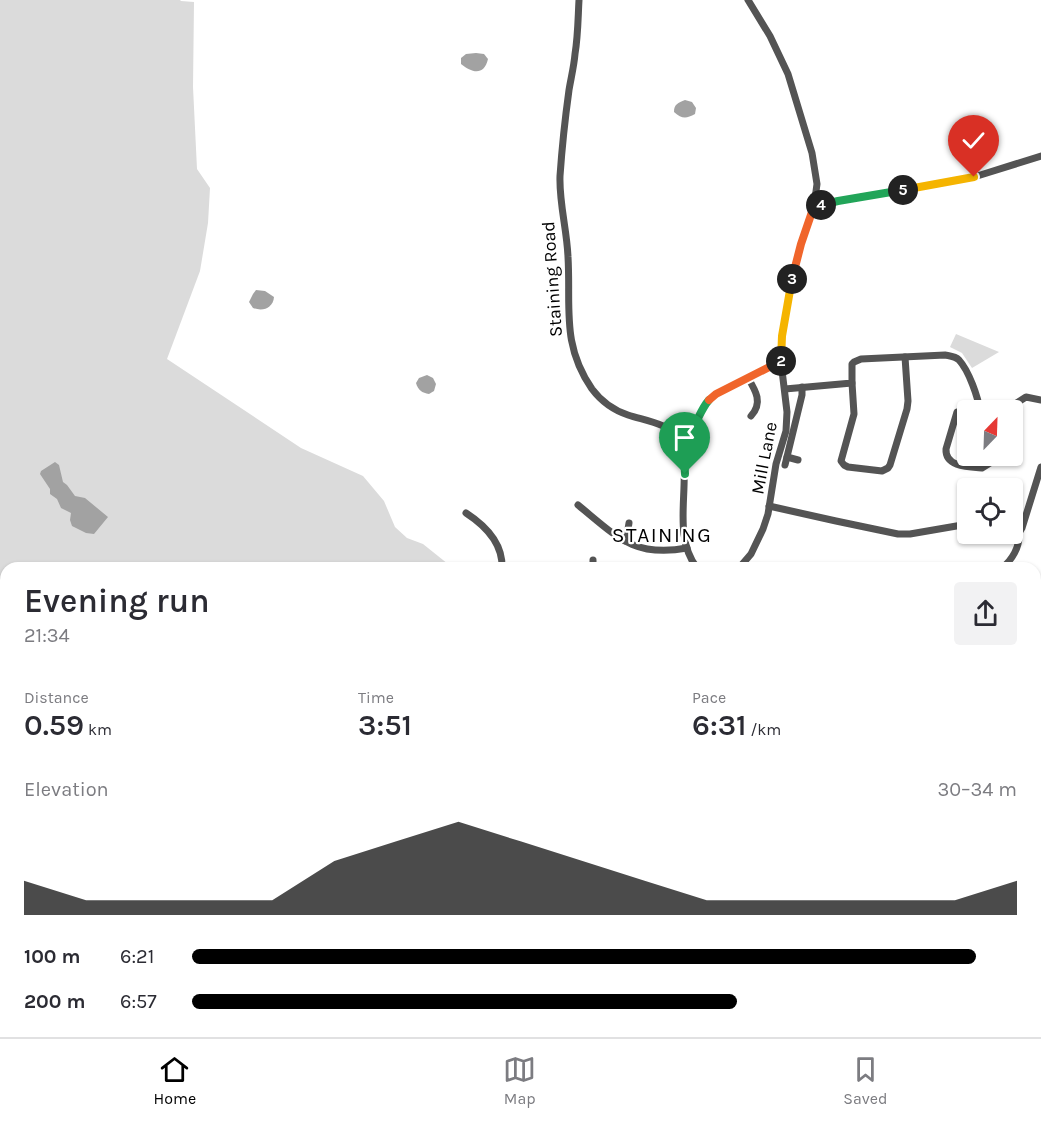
<!DOCTYPE html>
<meta charset="utf-8">
<style>
body{margin:0;font-family:Karla,sans-serif;background:#f2f2f3;color:#2b2b33;height:100vh;display:flex;flex-direction:column;font-size:22px;white-space:nowrap}
*{box-sizing:border-box;margin:0}
p{font-size:20px;color:#7c7c81}
.icon{flex:none;width:33px;height:33px;fill:none;stroke:currentColor;stroke-width:2;stroke-linecap:round;stroke-linejoin:round}
.map{position:relative;flex:1;overflow:hidden}
.drawer{position:absolute;left:0px;top:562px;width:1041px;height:476px;display:flex;flex-direction:column;background:#fff;border-radius:18px 18px 0 0;box-shadow:0 2px 4px #0004}
.drawer>*{flex:none}
.needle{width:39px;rotate:23deg}
.tools{position:absolute;left:957px;top:400px;display:grid;gap:12px}
.tools a{display:grid;place-items:center;width:66px;height:66px;border-radius:6px;background:#fff;box-shadow:0 2px 4px #0004;font-size:30px}
.pin{position:absolute;display:grid;place-items:center;width:51px;height:51px;color:#fff;margin:-62px -26px;border-radius:50% 50% 50% 0;rotate:-45deg;box-shadow:0 0 6px #0007}
.pin .icon{rotate:45deg}
.km{position:absolute;width:30px;height:30px;margin:-15px;border-radius:50%;background:#222;color:#fff;font-size:16px;line-height:30px;text-align:center}
.round{display:grid;place-items:center;flex:none;width:63px;height:63px;border-radius:6px;background:#f2f2f3}
.head{display:flex;align-items:center;justify-content:space-between;height:102px;padding:0 24px}
h1{font-size:33px;font-weight:600;line-height:45px}
.metrics{display:grid;grid-template-columns:repeat(3,1fr);gap:9px;height:102px;padding:6px 24px}
.metrics div{display:grid;align-content:center}
.metrics b{font-size:30px;font-weight:600}
.metrics small{font-size:16px;font-weight:400}
.metrics p{font-size:16px}
.chart{height:168px;padding:12px 24px}
.chart p{display:flex;justify-content:space-between}
.chart svg{width:100%;height:108px;margin-top:6px;fill:#000;opacity:.7}
ul{padding:0 24px;list-style:none;font-size:20px}
li{display:grid;grid-template-columns:96px 72px 1fr;align-items:center;height:45px}
li i{height:15px;border-radius:8px;background:#000}
.menu{display:flex;justify-content:space-around;align-items:center;height:84px;border-top:2px solid #e1e1e2;background:#fff;font-size:16px;color:#7c7c81}
.menu a{display:grid;justify-items:center;gap:3px}
.menu .current{color:#000}
.map>svg:first-child{display:block}
.green{fill:#dbdbdb}
.water{fill:#a2a2a2}
.lines{fill:none;stroke-linecap:round;stroke-linejoin:round}
.minor{stroke:#545454;stroke-width:7}
.split-1-casing{stroke:#fff;stroke-width:12}
.split-2-casing{stroke:#fff;stroke-width:12}
.split-3-casing{stroke:#fff;stroke-width:12}
.split-4-casing{stroke:#fff;stroke-width:12}
.split-5-casing{stroke:#fff;stroke-width:12}
.split-6-casing{stroke:#fff;stroke-width:12}
.split-1{stroke:#22a559;stroke-width:8}
.split-2{stroke:#f0652b;stroke-width:8}
.split-3{stroke:#f5b400;stroke-width:8}
.split-4{stroke:#f0652b;stroke-width:8}
.split-5{stroke:#22a559;stroke-width:8}
.split-6{stroke:#f5b400;stroke-width:8}
.labels{text-anchor:middle;stroke-width:4.5;stroke-linejoin:round;paint-order:stroke}
.street-label{font-size:18px;fill:#000;stroke:#fff}
.quarter-label{font-size:21px;letter-spacing:1.5px;fill:#000;stroke:#fff}
</style>
<div class="map">
<svg width="1041" height="1037" viewBox="0 0 1041 1037">
<rect width="100%" height="100%" fill="#fff"/>
<g class="green">
<path d="M0 0H180L181 1 194 2 193 87 197 169 210 188 208 223 200 271 167 359 301 448 363 476 384 501 395 527 407 538 423 544 453 568H6V1032H386V1037H0Z"/>
<path d="M956 334 999 352 972 368 962 353 950 347Z"/>
<path d="M1035 991 1037 1016 1035 1037H909V1032H1035Z"/>
</g>
<g class="water">
<path d="M476 53 484 54 488 59C484 76 472 73 461 64V58L466 54Z"/>
<path d="M685 100 692 102 696 108 695 114C686 119 682 119 674 112 674 104 678 103 685 100Z"/>
<path d="M256 290 265 291 274 297C273 308 263 312 253 308L249 302 253 294Z"/>
<path d="M427 375 433 378 436 384 434 391 429 394C422 393 418 390 416 383L419 378Z"/>
<path d="M55 462 59 465 63 482 67 485 75 496 85 498 108 517 94 534 86 533 72 526 70 520 71 513 61 508 57 499 50 494V489L40 474 41 471Z"/>
<path d="M0 967 6 970V1032H159L161 1037H0Z"/>
</g>
<g class="lines">
<g class="minor">
<path d="M579 0C578 18 578 36 575 54 574 66 571 78 569 90 565 119 562 147 560 176 559 203 567 230 568 257 571 307 561 344 592 389 601 401 613 410 628 415 646 421 669 423 680 440 684 448 684 458 684 467 686 500 675 540 697 568"/>
<path d="M814 206 960 180 974 177 1041 156"/>
<path d="M748 378C756 391 763 403 751 416"/>
<path d="M852 383 854 414 841 461 844 465 848 467 882 471 888 468 890 465 907 409 908 401 905 357"/>
<path d="M785 389 852 383V364L854 362 861 359 945 355C950 356 955 356 959 360 969 371 978 397 980 411"/>
<path d="M1004 411 1026 397 1041 400"/>
<path d="M957 412 946 449C945 467 968 467 982 468L990 463 992 456"/>
<path d="M681 442C696 433 698 410 711 398L775 364 781 362"/>
<path d="M787 457 798 460"/>
<path d="M785 465 802 395V387"/>
<path d="M578 505C616 536 634 558 687 548"/>
<path d="M769 506 836 521 898 534H910L968 524"/>
<path d="M466 513C486 526 503 543 502 568"/>
<path d="M625 541 627 535 629 523"/>
<path d="M593 568V560"/>
<path d="M739 568 751 554 763 529 768 514 776 464 786 431 787 412 781 362 782 336 792 280 801 244 814 206 817 184 812 153 788 74 770 36 748 0"/>
<path d="M1002 568C1012 560 1020 547 1019 533L1022 528 1041 467"/>
<path d="M1035 661H1041"/>
<path d="M1035 973 1041 997"/>
<path d="M1039 1037 1041 1025"/>
</g>
</g>
<g class="lines">
<defs>
<path id="split-1" d="M685 474 684 456 681 442C695 433 698 412 709 400"/>
<path id="split-2" d="M709 400 716 394 781 361"/>
<path id="split-3" d="M781 361 782 336 792 279"/>
<path id="split-4" d="M792 279 801 244 814 206 821 205"/>
<path id="split-5" d="M821 205 838 201 903 190"/>
<path id="split-6" d="M903 190 974 177"/>
</defs>
<use href="#split-1" class="split-1-casing"/>
<use href="#split-2" class="split-2-casing"/>
<use href="#split-3" class="split-3-casing"/>
<use href="#split-4" class="split-4-casing"/>
<use href="#split-5" class="split-5-casing"/>
<use href="#split-6" class="split-6-casing"/>
<use href="#split-1" class="split-1"/>
<use href="#split-2" class="split-2"/>
<use href="#split-3" class="split-3"/>
<use href="#split-4" class="split-4"/>
<use href="#split-5" class="split-5"/>
<use href="#split-6" class="split-6"/>
</g>
<g class="labels">
<g class="street-label">
<text transform="translate(552 279) rotate(-94)" y="6">Staining Road</text>
<text transform="translate(764 458) rotate(-79)" y="6">Mill Lane</text>
</g>
<g class="quarter-label">
<text x="662" y="542">STAINING</text>
</g>
</g>
</svg>
<div class="tools">
<a><svg class="needle" viewBox="-14 -14 28 28"><path d="M0-13l5 13h-10z" fill="#e53935"/><path d="M0 13l5-13h-10z" fill="#7c7c81"/></svg></a>
<a><svg class="icon" aria-label="locate" viewBox="0 0 24 24"><circle cx="12" cy="12" r="6"/><path d="M12 2v4M12 18v4M2 12h4M18 12h4"/></svg></a>
</div>
<div class="pin" style="left:685px;top:474px;background:#1e9e55"><svg class="icon" aria-label="arrive" viewBox="0 0 24 24"><path d="M6 21V4h12l-3 4 3 4H6"/></svg></div>
<div class="pin" style="left:974px;top:177px;background:#d93025"><svg class="icon" aria-label="check" viewBox="0 0 24 24"><path d="M5 12l5 5 9-10"/></svg></div>
<b class="km" style="left:781px;top:361px">2</b>
<b class="km" style="left:792px;top:279px">3</b>
<b class="km" style="left:821px;top:205px">4</b>
<b class="km" style="left:903px;top:190px">5</b>
<section class="drawer">
<div class="head"><div><h1>Evening run</h1><p>21:34</p></div><a class="round"><svg class="icon" aria-label="share" viewBox="0 0 24 24"><path d="M12 15V3M7 8l5-5 5 5M5 13v7h14v-7"/></svg></a></div>
<div class="metrics">
<div><p>Distance</p><b>0.59<small> km</small></b></div>
<div><p>Time</p><b>3:51</b></div>
<div><p>Pace</p><b>6:31<small> /km</small></b></div>
</div>
<div class="chart"><p><span>Elevation</span>30–34 m</p>
<svg viewBox="0 0 160 44" preserveAspectRatio="none"><path d="M0 44V30L10 38L20 38L30 38L40 38L50 22L60 14L70 6L80 14L90 22L100 30L110 38L120 38L130 38L140 38L150 38L160 30V44z"/></svg>
</div>
<ul>
<li><b>100 m</b>6:21<i style="width:95%"></i></li>
<li><b>200 m</b>6:57<i style="width:66%"></i></li>
</ul>
</section>
</div>
<nav class="menu">
<a class="current"><svg class="icon" aria-label="home" viewBox="0 0 24 24"><path d="M3 11l9-7 9 7M6 9v11h12V9"/></svg>Home</a>
<a><svg class="icon" aria-label="map" viewBox="0 0 24 24"><path d="M3 6l6-2 6 2 6-2v14l-6 2-6-2-6 2zM9 4v14M15 6v14"/></svg>Map</a>
<a><svg class="icon" aria-label="saved" viewBox="0 0 24 24"><path d="M7 4h10v16l-5-4-5 4z"/></svg>Saved</a>
</nav>
